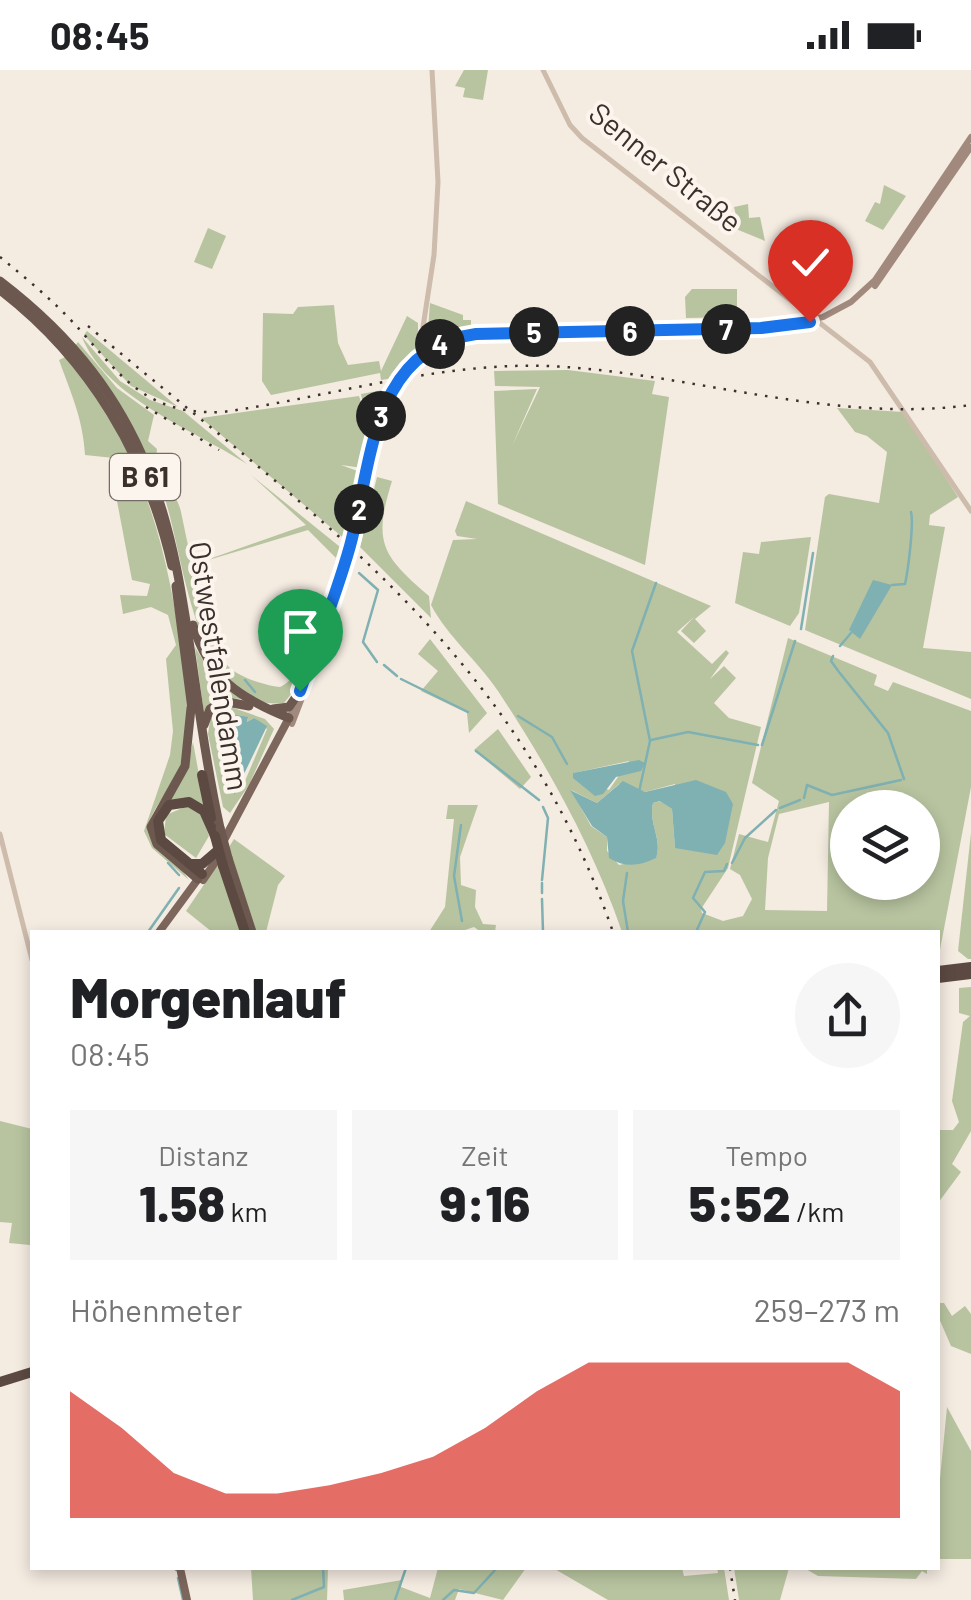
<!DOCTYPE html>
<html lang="de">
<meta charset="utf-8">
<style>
body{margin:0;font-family:Barlow,sans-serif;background:#f6f6f6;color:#202124;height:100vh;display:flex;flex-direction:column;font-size:38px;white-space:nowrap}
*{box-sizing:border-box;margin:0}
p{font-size:32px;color:#757577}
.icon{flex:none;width:55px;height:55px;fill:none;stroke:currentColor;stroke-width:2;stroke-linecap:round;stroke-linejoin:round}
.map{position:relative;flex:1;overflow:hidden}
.panel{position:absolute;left:30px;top:860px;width:910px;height:640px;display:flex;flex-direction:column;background:#fff;border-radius:0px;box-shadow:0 5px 15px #0003}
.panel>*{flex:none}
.controls{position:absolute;left:830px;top:720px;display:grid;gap:20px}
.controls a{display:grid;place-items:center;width:110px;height:110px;border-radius:50%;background:#fff;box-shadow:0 5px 15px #0003;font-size:50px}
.pin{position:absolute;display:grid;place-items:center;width:85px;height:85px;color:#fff;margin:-102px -42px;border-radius:50% 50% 50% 0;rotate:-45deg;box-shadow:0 0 10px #0007}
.pin .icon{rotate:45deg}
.km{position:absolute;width:50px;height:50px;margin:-25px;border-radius:50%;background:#222;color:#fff;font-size:28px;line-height:50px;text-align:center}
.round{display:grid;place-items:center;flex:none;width:105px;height:105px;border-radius:52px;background:#f6f6f6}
.overview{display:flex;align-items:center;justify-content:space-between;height:170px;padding:0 40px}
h1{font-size:55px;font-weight:800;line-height:75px}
.metrics{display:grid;grid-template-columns:repeat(3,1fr);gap:15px;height:170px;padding:10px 40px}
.metrics div{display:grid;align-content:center;border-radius:0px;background:#f6f6f6;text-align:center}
.metrics b{font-size:50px;font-weight:800}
.metrics small{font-size:28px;font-weight:400}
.metrics p{font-size:28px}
.chart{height:280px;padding:20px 40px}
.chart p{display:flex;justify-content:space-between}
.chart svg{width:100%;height:180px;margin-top:10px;fill:#d93025;opacity:.7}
.status{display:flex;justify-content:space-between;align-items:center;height:70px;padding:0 50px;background:#fff;direction:ltr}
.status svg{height:28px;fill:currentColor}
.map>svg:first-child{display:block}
.green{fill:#b8c4a0;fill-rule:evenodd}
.water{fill:#7fb0b2}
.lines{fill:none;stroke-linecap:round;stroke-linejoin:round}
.stream{stroke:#7fb0b2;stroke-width:2.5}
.tertiary{stroke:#cdbbac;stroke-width:5}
.secondary{stroke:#a18a7d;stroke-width:6}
.primary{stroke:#7d675c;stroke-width:8}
.trunk{stroke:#6c584f;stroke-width:9}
.motorway{stroke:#5c4a42;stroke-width:10}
.rail{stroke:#3b302b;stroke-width:2.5;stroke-dasharray:2.5 8;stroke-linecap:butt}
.trunk-bridge{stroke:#6c584f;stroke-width:9}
.motorway-bridge{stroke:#5c4a42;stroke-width:10}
.route-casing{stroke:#fff;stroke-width:20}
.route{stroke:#1a73e8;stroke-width:12}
.labels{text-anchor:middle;stroke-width:8;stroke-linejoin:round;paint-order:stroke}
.shield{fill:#fbf5ee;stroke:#756b66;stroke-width:2.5}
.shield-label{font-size:28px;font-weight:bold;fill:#3b302b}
.street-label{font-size:30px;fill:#3b302b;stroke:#fbf5ee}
</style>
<div class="status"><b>08:45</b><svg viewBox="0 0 49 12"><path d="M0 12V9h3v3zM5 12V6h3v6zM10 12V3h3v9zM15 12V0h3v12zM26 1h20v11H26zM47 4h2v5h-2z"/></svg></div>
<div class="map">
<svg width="971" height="1530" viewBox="0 0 971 1530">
<rect width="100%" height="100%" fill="#f4ebe1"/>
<g class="green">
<path d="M464 0H488L483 30 463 27 465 18 455 16Z"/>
<path d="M884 115 906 126 883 160 865 151 875 132 880 134Z"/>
<path d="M748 134 749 148 760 147 765 171 736 159 734 152 718 156 737 150 734 137Z"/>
<path d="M208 158 226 166 212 199 194 192Z"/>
<path d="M692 219H737V247L686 248 685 227Z"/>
<path d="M430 233 463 245V250H471V258L432 271 428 259Z"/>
<path d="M334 235 338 273 348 295 379 291 381 301 407 246 418 253V282L394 308 381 310 380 303 271 325 262 311 263 243 293 244 298 237Z"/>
<path d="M87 261 178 337 131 316 84 265Z"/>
<path d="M82 267 120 311 150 330 183 341 247 394C194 360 106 328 82 267Z"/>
<path d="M78 272 117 318 154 345 148 371 157 379C154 402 177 421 181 442 188 475 207 570 227 595 237 607 266 616 280 617 300 607 302 585 300 565L311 567 292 623 284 633C189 643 185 471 159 412 137 361 107 320 75 276Z"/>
<path d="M65 287C142 375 169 481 183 595 187 624 193 658 186 686 179 712 157 729 149 753L189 810 152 778 144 761 170 685 173 661 166 589 176 575 168 545 151 537 123 544 120 525 147 526 150 514 132 510 113 410 119 399 114 388 85 385C83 348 70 321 59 290Z"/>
<path d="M568 300 655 311 652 324 669 327 645 495 498 434 494 321 537 319 512 376 540 317 495 316 494 301Z"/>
<path d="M388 319 363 398 341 395 363 403 347 471 201 348 359 326 365 345 361 324Z"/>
<path d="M837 338 904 342 958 427 930 445 929 455 945 457 923 578 971 582V629L805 560 825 427 829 424 879 433 887 382 867 366 855 362Z"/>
<path d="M251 405 345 481 317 547 309 543 323 532 336 488 308 460 195 494 306 455Z"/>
<path d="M377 407 392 411C373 472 381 485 429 526L431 548 360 477Z"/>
<path d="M466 431 711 536 695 549 706 561 694 573 681 561 694 547 677 562 712 594 726 580 729 583 710 609 724 596 736 608 714 633 729 648 761 657 728 798 701 839 702 843 723 851 743 846 752 829 740 805 730 799 739 764 768 772 779 731 752 713 788 568 877 605 874 615 888 621 893 612 971 641V717L938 890V862H622C593 777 547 695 498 621 477 590 448 567 431 535L453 470 477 469 457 466 455 461ZM629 691 609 720 574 703ZM619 714 645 722 675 714V778L672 739 661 731 653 733C648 753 663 770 656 787L619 795 607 781V767L591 756 571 720 597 733ZM829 732 827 841 765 840 768 788 779 744ZM848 738H922V812H848Z"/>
<path d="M811 467 799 543 790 556 735 533 743 482 759 484 761 472Z"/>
<path d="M430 569 487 643 469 663 467 643 421 621 438 601 418 584Z"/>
<path d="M195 577 212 605 241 629 225 628 204 644Z"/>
<path d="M225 635 265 649 274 659 249 715 230 743 223 737 208 664 211 645ZM248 648 247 652 254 648 267 659 245 711 233 724 223 662Z"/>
<path d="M498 659 531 707 520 719 474 680Z"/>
<path d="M193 672 205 738 164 734 187 698Z"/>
<path d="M448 735H478L460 787 461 815 476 820 475 837 483 854 496 855 495 862H481L474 857 465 860 467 862H429L445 837 454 749H446Z"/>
<path d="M187 736 201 744 209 766 196 788 164 764 166 745Z"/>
<path d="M971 763V889H968L958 881Z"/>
<path d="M234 769 285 806 278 815 266 862H256L229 777Z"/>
<path d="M218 794 240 862H212L186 841Z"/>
<path d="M971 917V1061L952 1094 961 1102 938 1133 940 1060H953L959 1052 952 1031 963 952 970 946 959 943V918Z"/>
<path d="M0 1051 32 1059 30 1175 9 1173 12 1153 0 1152Z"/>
<path d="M938 1233H944L952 1246 965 1236 971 1244V1284L951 1276 938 1246Z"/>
<path d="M947 1337 971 1381V1489H938V1429Z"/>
<path d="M251 1498H328L327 1530H253Z"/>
<path d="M438 1498H526L503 1530 459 1519 455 1530H344L343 1520 402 1510 401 1517 430 1528Z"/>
<path d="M553 1498H682L684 1506 718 1503 717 1498H724L729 1530H608Z"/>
<path d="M734 1498H789L780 1530H739Z"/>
<path d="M804 1498H927V1504L922 1501 916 1509 818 1506Z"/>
</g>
<g class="water">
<path d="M873 510 892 515 860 569 849 560Z"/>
<path d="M229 644 248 647 247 652 254 648 267 656 234 725 223 661Z"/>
<path d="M639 690 645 693 641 701 616 707 603 724 595 726 573 708V703Z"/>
<path d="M696 710 726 722 733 734 725 773 717 785 675 778 672 739 660 731 653 733C648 753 663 770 656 788 640 796 625 798 609 788L607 767 592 756 570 720 597 733 623 711 645 722Z"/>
</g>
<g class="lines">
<g class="stream">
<path d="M359 503 378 520 363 572 377 592"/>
<path d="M892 515 905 514C908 501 914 454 911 442"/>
<path d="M801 559 813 483"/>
<path d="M840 576 851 563"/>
<path d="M833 586 831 591 839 602 888 663 904 709"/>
<path d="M384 595 397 606"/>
<path d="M401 609 468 642"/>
<path d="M245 610 255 622"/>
<path d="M518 646 552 667 567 694"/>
<path d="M651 670 688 662 758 675"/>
<path d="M762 675 795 571"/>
<path d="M476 681 539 730"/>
<path d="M639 722 650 671 632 581 656 513"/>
<path d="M804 728 807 715 832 725 901 710"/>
<path d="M780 738 800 730"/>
<path d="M461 755 454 806 462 851"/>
<path d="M168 793 179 805"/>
<path d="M732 793 745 768 776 740"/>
<path d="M627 803 623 831 628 862"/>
<path d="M542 810 548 748 543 737"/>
<path d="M542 823V813"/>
<path d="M542 829 543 862"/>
<path d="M148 862 179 818"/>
<path d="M696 862 705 842 693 828 705 802 724 801 727 794"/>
<path d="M176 1498V1500"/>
<path d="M178 1508 183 1530"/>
<path d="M292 1530 324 1517 323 1498"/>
<path d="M395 1530 406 1498"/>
<path d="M443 1530 454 1520 474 1523 497 1498"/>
</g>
<g class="tertiary">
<path d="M543 0 570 55 582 68 870 292 971 441"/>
<path d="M431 284 423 257 434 185 438 112 432 0"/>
<path d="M0 764 32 890"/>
</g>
<g class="secondary">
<path d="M875 216 971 77"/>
<path d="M435 281 478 268 751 263"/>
<path d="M289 648C315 592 338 529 352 468 364 418 368 359 395 314 412 285 443 268 476 264L774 258 823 247 851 232 875 210 971 67"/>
<path d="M292 654 341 526 386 344 413 298"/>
</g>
<g class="primary">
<path d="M223 772 289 648"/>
<path d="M203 810 220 785"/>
<path d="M159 862 201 805"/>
<path d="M180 1498 187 1530"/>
</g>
<g class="trunk">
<path d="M0 211C203 366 171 538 220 758"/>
<path d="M0 220C90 289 147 386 172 496"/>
<path d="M176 516 192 639"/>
<path d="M193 555C209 608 239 628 289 648"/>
<path d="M191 638 185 696 151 757 157 774 198 809"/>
<path d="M273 639 289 637 300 621"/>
<path d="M204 655 210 639 222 631 249 636"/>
<path d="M228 788 252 862"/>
</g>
<g class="motorway">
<path d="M202 705 211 748"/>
<path d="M190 794H202L216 782"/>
<path d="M223 796 245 862"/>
<path d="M202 804 161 770 158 751 169 735 189 732 204 741 215 766"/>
<path d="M938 901 971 897"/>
<path d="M938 908 971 904"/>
<path d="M0 1312 32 1302"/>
</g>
<g class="rail">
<path d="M0 187C22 205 45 224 65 244 117 297 137 346 223 342 330 327 439 292 547 296 689 302 828 354 971 335"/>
<path d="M88 256C308 442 514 575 613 862"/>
<path d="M146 337 219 380"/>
<path d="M730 1498 735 1530"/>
</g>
<path class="trunk-bridge" d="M220 758 228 788"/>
<path class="motorway-bridge" d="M215 766 223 796"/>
</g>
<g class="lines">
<defs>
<path id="route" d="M300 621C317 573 336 526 350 476 372 396 370 278 476 264L761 258 810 252"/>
</defs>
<use href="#route" class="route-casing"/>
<use href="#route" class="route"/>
</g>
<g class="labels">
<rect class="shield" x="110" y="384" width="70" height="46" rx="8"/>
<g class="shield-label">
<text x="145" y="417">B 61</text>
</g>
<g class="street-label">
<text transform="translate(665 98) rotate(39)" y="10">Senner Straße</text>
<text transform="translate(218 596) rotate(81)" y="10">Ostwestfalendamm</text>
</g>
</g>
</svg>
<div class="controls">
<a><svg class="icon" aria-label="layers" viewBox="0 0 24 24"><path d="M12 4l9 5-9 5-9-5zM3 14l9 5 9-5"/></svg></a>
</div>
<div class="pin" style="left:300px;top:621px;background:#1e9e55"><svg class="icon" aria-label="arrive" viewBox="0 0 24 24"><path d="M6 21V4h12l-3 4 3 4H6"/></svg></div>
<div class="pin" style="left:810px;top:252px;background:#d93025"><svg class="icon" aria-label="check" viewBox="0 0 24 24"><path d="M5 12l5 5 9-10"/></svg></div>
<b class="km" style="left:359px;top:439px">2</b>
<b class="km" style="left:381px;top:346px">3</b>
<b class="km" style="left:440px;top:274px">4</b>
<b class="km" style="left:534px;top:262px">5</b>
<b class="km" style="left:630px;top:261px">6</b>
<b class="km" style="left:726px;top:259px">7</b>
<section class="panel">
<div class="overview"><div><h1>Morgenlauf</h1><p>08:45</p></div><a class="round"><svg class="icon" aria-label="share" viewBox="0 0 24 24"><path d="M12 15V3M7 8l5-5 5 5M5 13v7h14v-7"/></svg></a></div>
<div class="metrics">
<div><p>Distanz</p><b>1.58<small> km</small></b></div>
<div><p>Zeit</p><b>9:16</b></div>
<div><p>Tempo</p><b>5:52<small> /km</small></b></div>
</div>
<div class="chart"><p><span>Höhenmeter</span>259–273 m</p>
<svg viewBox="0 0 160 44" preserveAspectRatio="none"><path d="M0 44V13L10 22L20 33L30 38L40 38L50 36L60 33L70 29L80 22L90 13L100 6L110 6L120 6L130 6L140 6L150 6L160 13V44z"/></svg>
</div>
</section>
</div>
